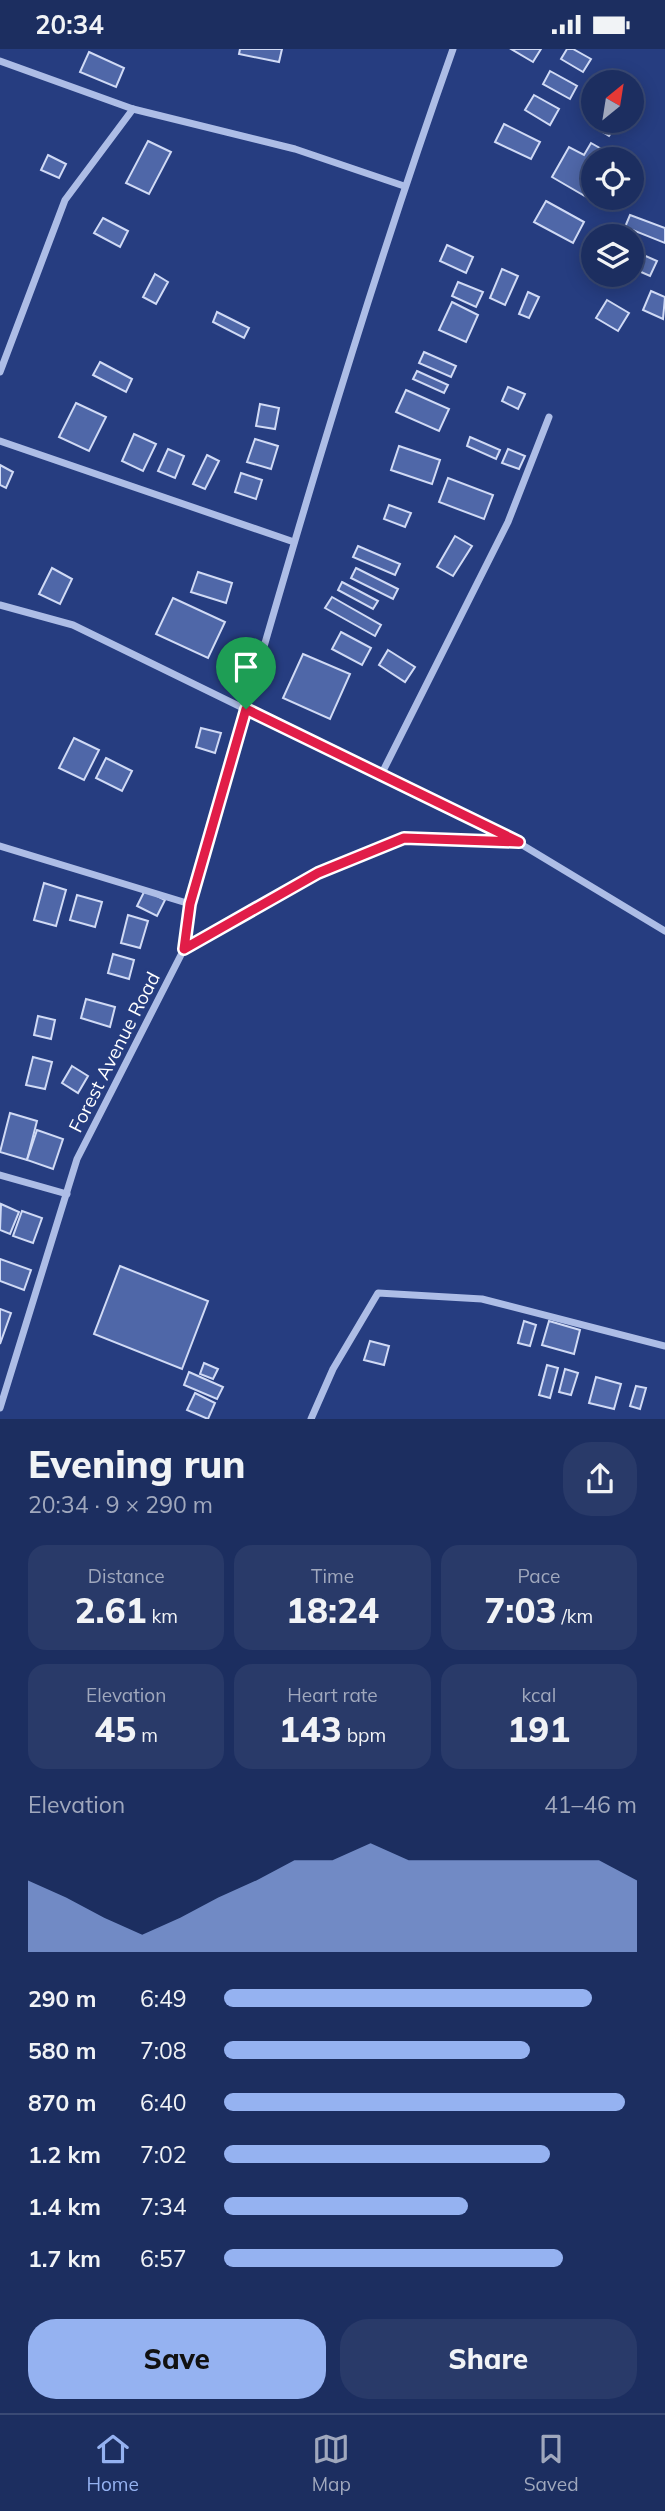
<!DOCTYPE html>
<meta charset="utf-8">
<style>
body{margin:0;font-family:Mulish,sans-serif;background:#293a69;color:#f1f3f6;height:100vh;display:flex;flex-direction:column;font-size:26px;white-space:nowrap}
*{box-sizing:border-box;margin:0}
p{font-size:23px;color:#a0a8bd}
.icon{flex:none;width:38px;height:38px;fill:none;stroke:currentColor;stroke-width:2;stroke-linecap:round;stroke-linejoin:round}
.map{position:relative;height:1370px;overflow:hidden}
.details{display:flex;flex-direction:column;background:#1c2e60;flex:1}
.details>*{flex:none}
.needle{width:46px;rotate:30deg}
.tools{position:absolute;left:581px;top:21px;display:grid;gap:14px}
.tools a{display:grid;place-items:center;width:63px;height:63px;border-radius:50%;background:#1c2e60;box-shadow:0 4px 18px #0003,0 0 0 2px #3a4a75;font-size:35px}
.pin{position:absolute;display:grid;place-items:center;width:60px;height:60px;color:#fff;margin:-72px -30px;border-radius:50% 50% 50% 0;rotate:-45deg;box-shadow:0 0 7px #0007}
.pin .icon{rotate:45deg}
.round{display:grid;place-items:center;flex:none;width:74px;height:74px;border-radius:28px;background:#293a69}
.headline{display:flex;align-items:center;justify-content:space-between;height:119px;padding:0 28px}
h1{font-size:38px;font-weight:800;line-height:52px}
.stats{display:grid;grid-template-columns:repeat(3,1fr);gap:10px;height:119px;padding:7px 28px}
.stats div{display:grid;align-content:center;border-radius:18px;background:#293a69;text-align:center}
.stats b{font-size:35px;font-weight:800}
.stats small{font-size:19px;font-weight:400}
.stats p{font-size:19px}
.chart{height:196px;padding:14px 28px}
.chart p{display:flex;justify-content:space-between}
.chart svg{width:100%;height:126px;margin-top:7px;fill:#95b2f1;opacity:.7}
.button{display:flex;gap:14px;margin-top:auto;padding:14px 28px}
.button a{flex:1;height:80px;border-radius:28px;background:#95b2f1;color:#111;font-size:28px;font-weight:800;line-height:80px;text-align:center}
.button a+a{background:#293a69;color:#f1f3f6}
ul{padding:0 28px;list-style:none;font-size:23px}
li{display:grid;grid-template-columns:112px 84px 1fr;align-items:center;height:52px}
li i{height:18px;border-radius:9px;background:#95b2f1}
.status{display:flex;justify-content:space-between;align-items:center;height:49px;padding:0 35px;background:#1c2e60;direction:ltr}
.status svg{height:19px;fill:currentColor}
.tab-bar{display:flex;justify-content:space-around;align-items:center;height:98px;border-top:2px solid #3a4a75;background:#1c2e60;font-size:19px;color:#a0a8bd}
.tab-bar a{display:grid;justify-items:center;gap:4px}
.tab-bar .selected{color:#95b2f1}
.map>svg:first-child{display:block}
.building{fill:#4f67a8;stroke:#d0daf5;stroke-width:2}
.lines{fill:none;stroke-linecap:round;stroke-linejoin:round}
.street{stroke:#adbde6;stroke-width:7}
.route-casing{stroke:#fff;stroke-width:14}
.route{stroke:#e11d48;stroke-width:9}
.labels{text-anchor:middle;stroke-width:6;stroke-linejoin:round;paint-order:stroke}
.street-label{font-size:19px;fill:#fff;stroke:#263d80}
</style>
<div class="status"><b>20:34</b><svg viewBox="0 0 49 12"><path d="M0 12V9h3v3zM5 12V6h3v6zM10 12V3h3v9zM15 12V0h3v12zM26 1h20v11H26zM47 4h2v5h-2z"/></svg></div>
<div class="map">
<svg width="665" height="1370" viewBox="0 0 665 1370">
<rect width="100%" height="100%" fill="#263d80"/>
<g class="building">
<path d="M240 0H282L279 13 239 5Z"/>
<path d="M511 0H541L533 13Z"/>
<path d="M567 0H573L591 10 583 23 561 10Z"/>
<path d="M89 3 124 19 116 38 80 23Z"/>
<path d="M550 22 577 37 570 50 543 35Z"/>
<path d="M609 23 626 33H603Z"/>
<path d="M534 46 559 60 550 76 525 61Z"/>
<path d="M600 72 615 78 609 87 596 79Z"/>
<path d="M504 75 540 93 531 110 495 93Z"/>
<path d="M148 92 171 103 149 145 126 134Z"/>
<path d="M591 94 619 110H593L595 153 552 128 569 98 584 106Z"/>
<path d="M48 106 66 115 59 129 41 121Z"/>
<path d="M546 152 584 173 573 194 534 173Z"/>
<path d="M630 166 665 179V194L625 178Z"/>
<path d="M103 169 128 182 120 198 94 184Z"/>
<path d="M447 196 473 208 466 224 440 212Z"/>
<path d="M632 201 657 212 650 227 632 219Z"/>
<path d="M502 220 518 227 505 256 490 249Z"/>
<path d="M155 225 168 233 156 255 143 248Z"/>
<path d="M458 233 483 243 476 258 452 247Z"/>
<path d="M651 242 665 248 663 270 643 261Z"/>
<path d="M528 243 539 248 529 269 519 265Z"/>
<path d="M607 251 629 264 618 282 596 269Z"/>
<path d="M452 253 478 266 466 293 439 281Z"/>
<path d="M217 263 249 279 244 289 213 273Z"/>
<path d="M424 303 456 317 451 328 419 314Z"/>
<path d="M100 313 132 330 126 343 93 326Z"/>
<path d="M417 322 448 336 444 344 413 330Z"/>
<path d="M508 338 525 345 518 360 502 352Z"/>
<path d="M406 341 449 360 439 382 396 363Z"/>
<path d="M76 354 106 368 89 402 59 388Z"/>
<path d="M260 355 279 359 275 380 256 377Z"/>
<path d="M134 385 156 395 143 422 122 412Z"/>
<path d="M470 388 500 401 496 410 467 397Z"/>
<path d="M255 390 278 397 271 420 247 413Z"/>
<path d="M399 397 440 411 432 435 391 421Z"/>
<path d="M168 400 184 407 175 429 158 422Z"/>
<path d="M508 400 525 407 519 420 502 414Z"/>
<path d="M207 406 219 412 205 440 193 435Z"/>
<path d="M0 416 13 423 6 439 0 436Z"/>
<path d="M241 424 262 431 256 450 235 443Z"/>
<path d="M448 429 493 446 484 470 439 453Z"/>
<path d="M389 456 411 464 405 478 384 470Z"/>
<path d="M455 487 472 497 453 527 437 518Z"/>
<path d="M358 497 400 515 395 526 353 508Z"/>
<path d="M52 519 72 530 60 555 39 545Z"/>
<path d="M356 519 398 540 393 550 351 529Z"/>
<path d="M198 523 232 534 226 554 191 543Z"/>
<path d="M342 533 378 552 373 560 338 541Z"/>
<path d="M332 548 381 576 375 587 325 559Z"/>
<path d="M173 549 225 573 208 609 156 585Z"/>
<path d="M341 583 371 599 362 616 332 600Z"/>
<path d="M388 601 415 618 405 633 379 616Z"/>
<path d="M303 605 350 625 330 670 283 649Z"/>
<path d="M201 679 221 684 215 704 196 698Z"/>
<path d="M74 689 99 701 84 731 59 719Z"/>
<path d="M106 709 132 722 122 742 96 729Z"/>
<path d="M44 834 66 841 56 877 34 871Z"/>
<path d="M145 841 165 851 157 867 137 857Z"/>
<path d="M77 846 102 853 95 878 70 871Z"/>
<path d="M128 866 148 872 140 899 121 894Z"/>
<path d="M113 905 134 911 129 930 108 924Z"/>
<path d="M86 950 115 958 110 978 81 969Z"/>
<path d="M38 967 55 971 51 990 34 986Z"/>
<path d="M33 1008 52 1013 45 1040 26 1036Z"/>
<path d="M72 1017 88 1027 78 1044 62 1034Z"/>
<path d="M10 1064 37 1072 27 1111 0 1103Z"/>
<path d="M37 1081 63 1090 53 1120 27 1111Z"/>
<path d="M1 1155 19 1163 10 1185 0 1181Z"/>
<path d="M22 1162 42 1169 33 1194 13 1187Z"/>
<path d="M0 1210 31 1221 24 1241 0 1232Z"/>
<path d="M120 1217 208 1252 182 1320 94 1285Z"/>
<path d="M0 1260 11 1264 0 1295Z"/>
<path d="M524 1272 536 1276 530 1297 518 1294Z"/>
<path d="M549 1272 580 1281 574 1305 542 1296Z"/>
<path d="M370 1292 389 1297 384 1316 364 1311Z"/>
<path d="M204 1314 218 1320 213 1330 200 1325Z"/>
<path d="M547 1316 558 1319 550 1349 539 1346Z"/>
<path d="M565 1320 578 1324 571 1346 559 1343Z"/>
<path d="M189 1323 223 1338 217 1350 184 1336Z"/>
<path d="M596 1328 621 1335 614 1360 589 1354Z"/>
<path d="M636 1337 646 1339 640 1360 630 1357Z"/>
<path d="M195 1344 215 1354 208 1370 187 1361Z"/>
</g>
<g class="lines">
<g class="street">
<path d="M0 12 133 60 295 100 404 137"/>
<path d="M0 323 65 151 133 60"/>
<path d="M0 392 294 493"/>
<path d="M0 556 73 576 519 794"/>
<path d="M381 726 508 473 549 368"/>
<path d="M0 797 190 855"/>
<path d="M184 900 318 824 404 789 519 794 665 882"/>
<path d="M0 1126 67 1145"/>
<path d="M0 1359 77 1110 184 900 190 855C272 568 353 281 453 0"/>
<path d="M311 1370 333 1320 378 1244 482 1250 665 1297"/>
</g>
</g>
<g class="lines">
<defs>
<path id="route" d="M246 660 519 793 404 789 318 824 184 900 190 855Z"/>
</defs>
<use href="#route" class="route-casing"/>
<use href="#route" class="route"/>
</g>
<g class="labels">
<g class="street-label">
<text transform="translate(114 1003) rotate(-63)" y="7">Forest Avenue Road</text>
</g>
</g>
</svg>
<div class="tools">
<a><svg class="needle" viewBox="-14 -14 28 28"><path d="M0-13l5 13h-10z" fill="#e53935"/><path d="M0 13l5-13h-10z" fill="#a0a8bd"/></svg></a>
<a><svg class="icon" aria-label="locate" viewBox="0 0 24 24"><circle cx="12" cy="12" r="6"/><path d="M12 2v4M12 18v4M2 12h4M18 12h4"/></svg></a>
<a><svg class="icon" aria-label="layers" viewBox="0 0 24 24"><path d="M12 4l9 5-9 5-9-5zM3 14l9 5 9-5"/></svg></a>
</div>
<div class="pin" style="left:246px;top:660px;background:#1e9e55"><svg class="icon" aria-label="arrive" viewBox="0 0 24 24"><path d="M6 21V4h12l-3 4 3 4H6"/></svg></div>
</div>
<section class="details">
<div class="headline"><div><h1>Evening run</h1><p>20:34 · 9 × 290 m</p></div><a class="round"><svg class="icon" aria-label="share" viewBox="0 0 24 24"><path d="M12 15V3M7 8l5-5 5 5M5 13v7h14v-7"/></svg></a></div>
<div class="stats">
<div><p>Distance</p><b>2.61<small> km</small></b></div>
<div><p>Time</p><b>18:24</b></div>
<div><p>Pace</p><b>7:03<small> /km</small></b></div>
</div>
<div class="stats">
<div><p>Elevation</p><b>45<small> m</small></b></div>
<div><p>Heart rate</p><b>143<small> bpm</small></b></div>
<div><p>kcal</p><b>191</b></div>
</div>
<div class="chart"><p><span>Elevation</span>41–46 m</p>
<svg viewBox="0 0 160 44" preserveAspectRatio="none"><path d="M0 44V19L10 25L20 32L30 38L40 32L50 25L60 19L70 12L80 12L90 6L100 12L110 12L120 12L130 12L140 12L150 12L160 19V44z"/></svg>
</div>
<ul>
<li><b>290 m</b>6:49<i style="width:89%"></i></li>
<li><b>580 m</b>7:08<i style="width:74%"></i></li>
<li><b>870 m</b>6:40<i style="width:97%"></i></li>
<li><b>1.2 km</b>7:02<i style="width:79%"></i></li>
<li><b>1.4 km</b>7:34<i style="width:59%"></i></li>
<li><b>1.7 km</b>6:57<i style="width:82%"></i></li>
</ul>
<div class="button"><a>Save</a><a>Share</a></div>
</section>
<nav class="tab-bar">
<a class="selected"><svg class="icon" aria-label="home" viewBox="0 0 24 24"><path d="M3 11l9-7 9 7M6 9v11h12V9"/></svg>Home</a>
<a><svg class="icon" aria-label="map" viewBox="0 0 24 24"><path d="M3 6l6-2 6 2 6-2v14l-6 2-6-2-6 2zM9 4v14M15 6v14"/></svg>Map</a>
<a><svg class="icon" aria-label="saved" viewBox="0 0 24 24"><path d="M7 4h10v16l-5-4-5 4z"/></svg>Saved</a>
</nav>
